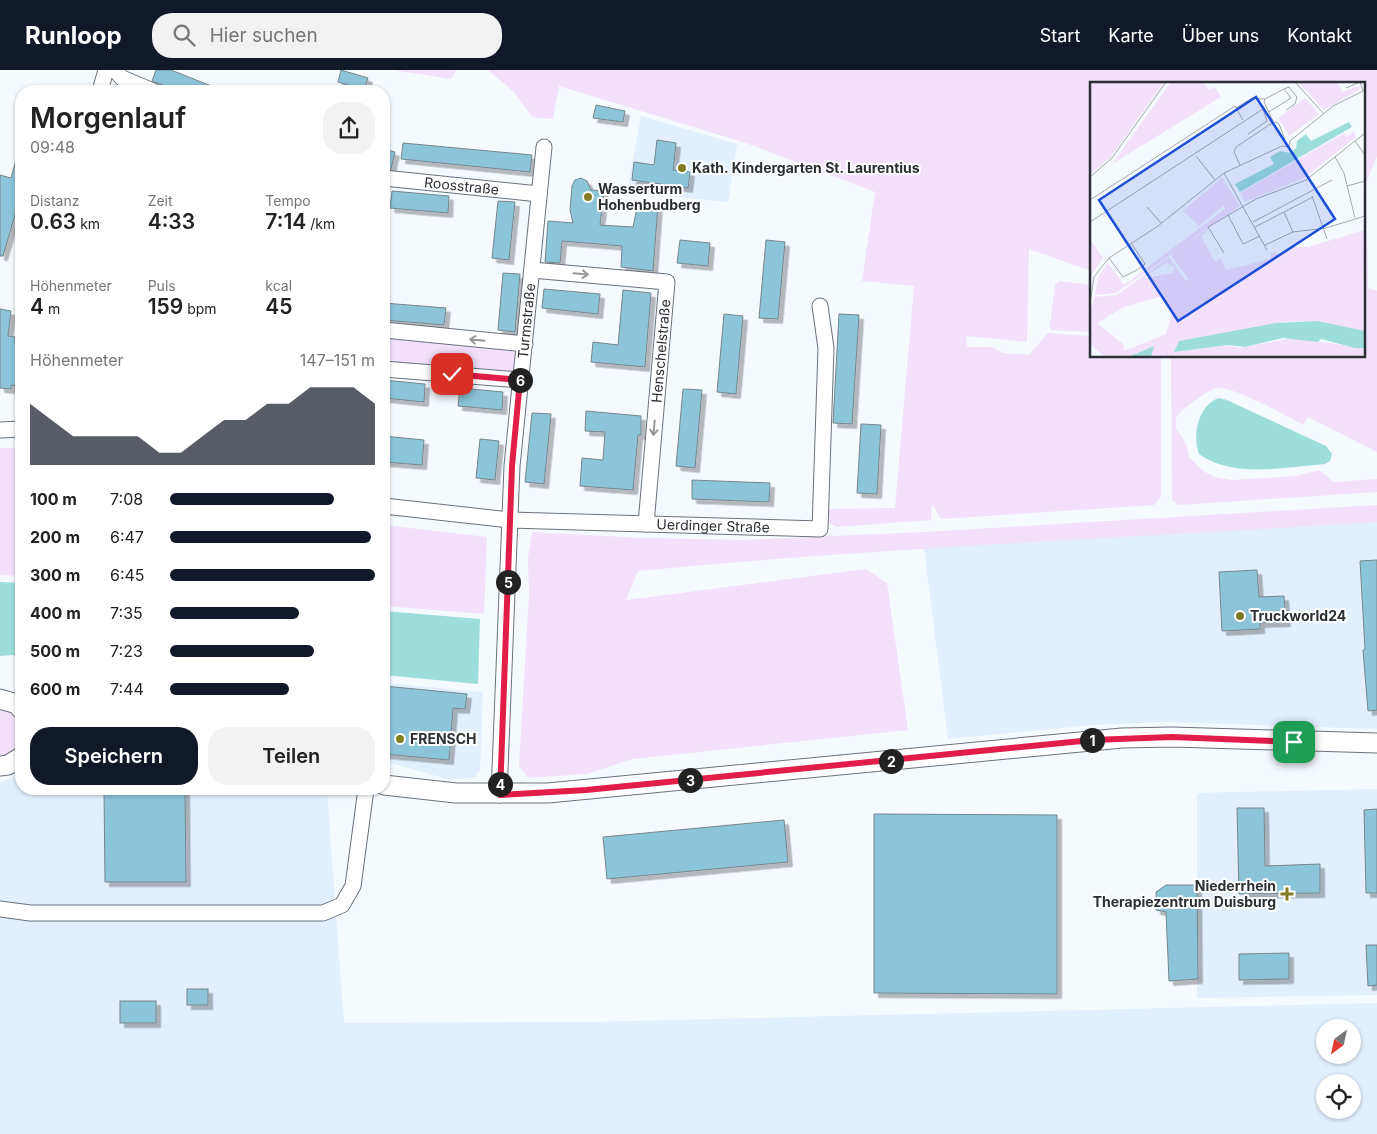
<!DOCTYPE html>
<html lang="de">
<meta charset="utf-8">
<style>
body{margin:0;font-family:Inter,sans-serif;background:#f2f2f2;color:#222;height:100vh;display:flex;flex-direction:column;font-size:19px;white-space:nowrap}
*{box-sizing:border-box;margin:0}
p{font-size:16px;color:#767676}
.icon{flex:none;width:28px;height:28px;fill:none;stroke:currentColor;stroke-width:2;stroke-linecap:round;stroke-linejoin:round}
.map{position:relative;flex:1;overflow:hidden}
.panel{position:absolute;left:15px;top:15px;width:375px;height:710px;display:flex;flex-direction:column;background:#fff;border-radius:20px;box-shadow:0 1px 4px #0004}
.panel>*{flex:none}
.needle{width:32px;rotate:213deg}
.tools{position:absolute;left:1316px;top:949px;display:grid;gap:10px}
.tools a{display:grid;place-items:center;width:45px;height:45px;border-radius:50%;background:#fff;box-shadow:0 1px 4px #0004;font-size:25px}
.pin{position:absolute;display:grid;place-items:center;width:42px;height:42px;color:#fff;margin:-21px;border-radius:10px;box-shadow:0 2px 8px #0006}
.km{position:absolute;width:25px;height:25px;margin:-12px;border-radius:50%;background:#222;color:#fff;font-size:14px;line-height:25px;text-align:center}
.round{display:grid;place-items:center;flex:none;width:52px;height:52px;border-radius:20px;background:#f2f2f2}
.head{display:flex;align-items:center;justify-content:space-between;height:85px;padding:0 15px}
h1{font-size:28px;font-weight:600;line-height:38px}
.figures{display:grid;grid-template-columns:repeat(3,1fr);gap:8px;height:85px;padding:5px 15px}
.figures div{display:grid;align-content:center}
.figures b{font-size:21px;font-weight:600}
.figures small{font-size:14px;font-weight:400}
.figures p{font-size:14px}
.chart{height:140px;padding:10px 15px}
.chart p{display:flex;justify-content:space-between}
.chart svg{width:100%;height:90px;margin-top:5px;fill:#111827;opacity:.7}
.button{display:flex;gap:10px;margin-top:auto;padding:10px 15px}
.button a{flex:1;height:58px;border-radius:20px;background:#111827;color:#fff;font-size:20px;font-weight:600;line-height:58px;text-align:center}
.button a+a{background:#f2f2f2;color:#222}
ul{padding:0 15px;list-style:none;font-size:16px}
li{display:grid;grid-template-columns:80px 60px 1fr;align-items:center;height:38px}
li i{height:12px;border-radius:6px;background:#111827}
header{display:flex;align-items:center;gap:30px;box-sizing:border-box;height:70px;padding:0 25px;background:#111827;color:#fff}
header strong{font-size:24px}
nav{display:flex;gap:28px;margin-inline-start:auto;font-size:18px}
.search{width:350px;height:45px;background:#f2f2f2;display:flex;align-items:center;gap:12px;box-sizing:border-box;padding:0 18px;border-radius:20px;color:#767676;font-size:19px}
.map>svg:first-child{display:block}
.built{fill:#e2effe;fill-rule:evenodd}
.green{fill:#f2e0fc}
.water{fill:#9ddddb}
.building{fill:#8cc4d9;stroke:#76868c;filter:url(#shadow)}
.lines{fill:none;stroke-linecap:round;stroke-linejoin:round}
.minor-casing{stroke:#69727e;stroke-width:17}
.tertiary-casing{stroke:#69727e;stroke-width:21}
.minor{stroke:#fff;stroke-width:15}
.tertiary{stroke:#fff;stroke-width:19}
.oneway{stroke:#95979a}
.route-casing{stroke:#fff;stroke-width:10}
.route{stroke:#e11d48;stroke-width:6}
.poi-dot{fill:#837b22;stroke:#fff;stroke-width:2}
.labels{text-anchor:middle;stroke-width:4;stroke-linejoin:round;paint-order:stroke}
.poi-label{font-size:14px;font-weight:bold;fill:#2b2f34;stroke:#fff;text-anchor:start}
.street-label{font-size:14px;fill:#2b2f34;stroke:#fff}
.inset-road{fill:none;stroke:#a4a9ae;stroke-width:1}
.view{fill:#1d4ed8;fill-opacity:0.15;stroke:#1d4ed8;stroke-width:2.5}
.inset-edge{fill:none;stroke:#2b2f34;stroke-width:2.5}
</style>
<header>
<strong>Runloop</strong>
<div class="search"><svg class="icon" aria-label="search" viewBox="0 0 24 24"><circle cx="10" cy="10" r="6"/><path d="M15 15l6 6"/></svg>Hier suchen</div>
<nav><a>Start</a><a>Karte</a><a>Über uns</a><a>Kontakt</a></nav>
</header>
<div class="map">
<svg width="1377" height="1064" viewBox="0 0 1377 1064">
<defs>
<filter id="shadow"><feDropShadow dx="4.5" dy="4.5" stdDeviation="0" flood-color="#0004"/></filter>
</defs>
<rect width="100%" height="100%" fill="#f5faff"/>
<g class="built">
<path d="M641 46 737 74 728 132 627 122Z"/>
<path d="M1377 452V659L1164 652 1093 655 948 669 924 478Z"/>
<path d="M384 613 483 622 480 700 474 708 447 709 384 691Z"/>
<path d="M21 702V719H327L344 953 590 952 1377 933V1064H0V713ZM1325 958H1352V985H1325ZM1325 1012H1352V1040H1325Z"/>
<path d="M1377 719V925L1197 928V723Z"/>
</g>
<g class="green">
<path d="M393 0H456L451 9Z"/>
<path d="M488 0H1377V86L1366 113 1368 218 1377 221V382L1308 347 1303 355C1284 345 1236 317 1217 318 1209 319 1181 340 1176 347V358L1186 374 1189 387 1203 401 1215 407 1232 410 1296 406 1319 400 1334 412 1377 409V422L1178 435 1172 430 1171 286H1363V14H1091V201L1029 179 1027 272 966 266 967 277H992L1003 283 1029 285 1048 263 1091 266V286H1161V426L1154 435 941 449 932 434 931 450 837 457 828 452 827 439 895 438 914 216 862 211 875 122 746 73 559 16 553 49 532 47 514 22Z"/>
<path d="M1060 211 1091 215V262L1051 260 1050 256 1055 215Z"/>
<path d="M384 267 516 280 513 307 384 294Z"/>
<path d="M0 378H21V506L0 505Z"/>
<path d="M1377 435V452C1131 468 884 477 638 501L626 530 866 499 887 513 908 660 632 689 587 704 528 708 519 696 529 525 528 488 532 462 643 468 744 470 924 462Z"/>
<path d="M384 455 487 467 484 544 384 536Z"/>
<path d="M0 636C23 648 25 649 21 676L14 683 0 688Z"/>
</g>
<g class="water">
<path d="M1219 328 1227 330 1326 376 1332 384 1330 391 1325 394C1284 397 1234 409 1199 384 1192 366 1198 335 1219 328Z"/>
<path d="M0 512 21 513V587L13 585 0 586Z"/>
<path d="M384 541 480 549 478 614 384 605Z"/>
</g>
<g class="building">
<path d="M156 0H171L224 21H179L152 11Z"/>
<path d="M341 0 368 8 364 20 338 12Z"/>
<path d="M596 35 625 41 623 52 593 48Z"/>
<path d="M657 70 676 73 673 100 690 102 688 118 632 110 634 92 654 95Z"/>
<path d="M403 73 532 85 530 102 401 89Z"/>
<path d="M384 79 395 82 391 99H384Z"/>
<path d="M18 83H21V133L19 139 17 138 3 186H0V105L11 108Z"/>
<path d="M581 108 587 111 591 120 604 121 600 155 633 157 638 133 658 135 653 201 621 197 622 176 562 171 560 193 545 192 548 151 573 153 570 140 572 116 575 110Z"/>
<path d="M392 121 449 126 448 143 390 138Z"/>
<path d="M498 131 515 132 509 190 492 188Z"/>
<path d="M680 170 710 173 708 196 677 193Z"/>
<path d="M766 170 785 172 778 249 759 248Z"/>
<path d="M503 203 520 204 515 262 498 260Z"/>
<path d="M544 219 600 224 598 244 542 238Z"/>
<path d="M623 220 651 223 645 297 591 292 593 272 618 275Z"/>
<path d="M384 233 446 238 444 255 384 250Z"/>
<path d="M0 239 11 241 8 266 15 267V271H21L17 316 11 315V319L0 318Z"/>
<path d="M724 244 743 246 736 324 717 322Z"/>
<path d="M839 244 859 245 852 354 833 353Z"/>
<path d="M384 310 425 314 424 332 384 328Z"/>
<path d="M460 318 503 322 502 340 458 336Z"/>
<path d="M683 319 702 320 695 398 676 396Z"/>
<path d="M586 341 641 346V365H638L633 420 580 416 582 388 603 390 605 362 585 361Z"/>
<path d="M532 343 551 344 544 414 525 412Z"/>
<path d="M861 354 881 355 877 424 857 423Z"/>
<path d="M384 366 424 370 422 395 384 392Z"/>
<path d="M480 369 499 371 495 410 476 408Z"/>
<path d="M692 410 770 413 769 432 692 429Z"/>
<path d="M1377 490V640L1368 641 1363 580 1365 579 1360 491Z"/>
<path d="M1257 500 1259 527 1284 526 1286 552 1260 553V559L1222 561 1219 502Z"/>
<path d="M384 616 467 624 465 639 453 638 449 690 384 684Z"/>
<path d="M104 720H185L186 812H105Z"/>
<path d="M1237 738H1264L1265 796 1320 794V823L1239 824Z"/>
<path d="M1377 739V823H1366L1364 740Z"/>
<path d="M874 744 1057 745V924L874 923Z"/>
<path d="M784 750 788 792 607 809 603 767Z"/>
<path d="M1166 815H1197L1198 909 1169 911 1166 842 1156 840V822Z"/>
<path d="M1366 875H1377V915L1368 916Z"/>
<path d="M1289 883V909L1239 910V884Z"/>
<rect x="187" y="919" width="21" height="16"/>
<rect x="120" y="931" width="36" height="22"/>
</g>
<g class="lines">
<defs>
<g id="minor">
<path d="M115 0 122 8 153 21"/>
<path d="M100 21 106 0"/>
<path id="s1" d="M384 108 539 124"/>
<path d="M532 200 667 212 646 454"/>
<path d="M384 260 525 274"/>
<path d="M384 299 520 310"/>
<path d="M0 360 21 359"/>
<path id="s2" d="M384 436 510 450 820 459 826 278 820 236"/>
<path id="s3" d="M499 725 512 396 544 77"/>
<path d="M0 839 30 843H323L342 835 353 816 366 719"/>
</g>
<g id="tertiary">
<path d="M0 629 17 634 21 639"/>
<path d="M0 696 8 695 21 687"/>
<path d="M384 715 456 723H548L1122 668 1172 667 1377 673"/>
</g>
</defs>
<use href="#minor" class="minor-casing"/>
<use href="#tertiary" class="tertiary-casing"/>
<use href="#minor" class="minor"/>
<use href="#tertiary" class="tertiary"/>
</g>
<defs><path id="oneway-shaft" d="M-6 0H5M1.5-3L5.5 0L1.5 3" fill="none" stroke-width="1.6" stroke-linecap="round" stroke-linejoin="round" transform="scale(1.25)"/></defs>
<g class="oneway">
<use href="#oneway-shaft" transform="translate(581 204) rotate(5)"/>
<use href="#oneway-shaft" transform="translate(477 270) rotate(-174)"/>
<use href="#oneway-shaft" transform="translate(654 358) rotate(95)"/>
</g>
<g class="lines">
<defs>
<path id="route" d="M452 304 520 310 512 396 500 725 586 720 1092 670 1172 667 1294 672"/>
</defs>
<use href="#route" class="route-casing"/>
<use href="#route" class="route"/>
</g>
<g class="poi-dot">
<circle cx="682" cy="98" r="5"/>
<circle cx="588" cy="127" r="5"/>
<circle cx="1240" cy="546" r="5"/>
<circle cx="400" cy="669" r="5"/>
<path d="M1284.5 816.5h5v5h5v5h-5v5h-5v-5h-5v-5h5z"/>
</g>
<g class="labels">
<g class="poi-label">
<text x="692" y="103">Kath. Kindergarten St. Laurentius</text>
<text x="598" y="124">Wasserturm<tspan x="598" dy="16">Hohenbudberg</tspan></text>
<text x="1250" y="551">Truckworld24</text>
<text x="410" y="674">FRENSCH</text>
<text x="1276" y="821" text-anchor="end">Niederrhein<tspan x="1276" dy="16">Therapiezentrum Duisburg</tspan></text>
</g>
<g class="street-label">
<text dy="5" stroke="none"><textPath href="#s1" startOffset="78">Roosstraße</textPath></text>
<text dy="5" stroke="none"><textPath href="#s3" startOffset="475">Turmstraße</textPath></text>
<text transform="translate(661 281) rotate(-85)" y="5">Henschelstraße</text>
<text dy="5" stroke="none"><textPath href="#s2" startOffset="330">Uerdinger Straße</textPath></text>
</g>
</g>
<g transform="translate(1090 12)">
<rect width="275" height="275" fill="#f5faff"/>
<path d="M0 0H74L20 76 0 92ZM81 0H113L119 8 125 5 131 15 22 82ZM208 0H248L252 10 269 4 270 7 234 28ZM215 16 229 32 199 54 188 36ZM264 49 266 55 214 96 155 120 150 111 254 51 257 55ZM132 95 150 124 26 211 5 213 8 195 18 181 34 203 135 127 134 123 109 144 93 129ZM116 147 118 148 111 154 125 180 131 177 136 188 180 177 181 171 193 173V169L202 165H218L275 148V249L222 239 194 240 138 251 84 270 138 263 150 266 202 256 275 266V275H61L63 264 38 275H15L0 262V232L4 215 27 213 79 175 96 199 98 197 81 173ZM76 181 85 185 83 191 54 196ZM73 214 82 231 76 252 34 269V263L7 241 34 225ZM0 157 13 176 2 192 0 202Z" fill="#f2e0fc" fill-rule="evenodd"/>
<path d="M259 40 262 45 150 110 145 102 184 82 180 75 190 69 200 71 206 66 207 59 216 52 221 59ZM227 239 275 249V266H265L231 257 228 260 193 256 155 265 138 263 84 270 89 259 186 241ZM64 264 61 275H38Z" fill="#9ddddb"/>
<path class="inset-road" d="M205 0 234 32M256 6 270 0 273 8M194 7 199 5 207 15 205 22 196 28M146 26 162 16 175 17M179 30 201 16 194 7 175 17 174 20 183 39M265 59 275 73M106 74 125 98M245 75 254 91 265 136M150 83 144 70 146 65 179 43 186 40 189 42 195 57M134 91 177 168M0 95 22 76 76 0M257 104 275 99M222 114 237 157M0 118 145 24 153 38M57 125 71 141M194 130 203 150M138 133 153 162 170 154M0 140 173 27 177 39 158 52M163 140 242 98M165 145 223 115M175 163 203 150 236 146 275 134M134 171 118 145 166 117 216 98 275 51M19 176 33 195 47 188 55 182 41 161M0 221 4 195 19 176 68 144 134 91 192 64 199 65 200 59 243 24 275 8"/>
<path class="view" d="M166 15 245 137 88 239 9 118Z"/>
<rect width="275" height="275" class="inset-edge"/>
</g>
</svg>
<div class="tools">
<a><svg class="needle" viewBox="-14 -14 28 28"><path d="M0-13l5 13h-10z" fill="#e53935"/><path d="M0 13l5-13h-10z" fill="#767676"/></svg></a>
<a><svg class="icon" aria-label="locate" viewBox="0 0 24 24"><circle cx="12" cy="12" r="6"/><path d="M12 2v4M12 18v4M2 12h4M18 12h4"/></svg></a>
</div>
<div class="pin" style="left:1294px;top:672px;background:#1e9e55"><svg class="icon" aria-label="arrive" viewBox="0 0 24 24"><path d="M6 21V4h12l-3 4 3 4H6"/></svg></div>
<div class="pin" style="left:452px;top:304px;background:#d93025"><svg class="icon" aria-label="check" viewBox="0 0 24 24"><path d="M5 12l5 5 9-10"/></svg></div>
<b class="km" style="left:1092px;top:670px">1</b>
<b class="km" style="left:891px;top:691px">2</b>
<b class="km" style="left:690px;top:710px">3</b>
<b class="km" style="left:500px;top:714px">4</b>
<b class="km" style="left:508px;top:512px">5</b>
<b class="km" style="left:520px;top:310px">6</b>
<section class="panel">
<div class="head"><div><h1>Morgenlauf</h1><p>09:48</p></div><a class="round"><svg class="icon" aria-label="share" viewBox="0 0 24 24"><path d="M12 15V3M7 8l5-5 5 5M5 13v7h14v-7"/></svg></a></div>
<div class="figures">
<div><p>Distanz</p><b>0.63<small> km</small></b></div>
<div><p>Zeit</p><b>4:33</b></div>
<div><p>Tempo</p><b>7:14<small> /km</small></b></div>
</div>
<div class="figures">
<div><p>Höhenmeter</p><b>4<small> m</small></b></div>
<div><p>Puls</p><b>159<small> bpm</small></b></div>
<div><p>kcal</p><b>45</b></div>
</div>
<div class="chart"><p><span>Höhenmeter</span>147–151 m</p>
<svg viewBox="0 0 160 44" preserveAspectRatio="none"><path d="M0 44V14L10 22L20 30L30 30L40 30L50 30L60 38L70 38L80 30L90 22L100 22L110 14L120 14L130 6L140 6L150 6L160 14V44z"/></svg>
</div>
<ul>
<li><b>100 m</b>7:08<i style="width:80%"></i></li>
<li><b>200 m</b>6:47<i style="width:98%"></i></li>
<li><b>300 m</b>6:45<i style="width:100%"></i></li>
<li><b>400 m</b>7:35<i style="width:63%"></i></li>
<li><b>500 m</b>7:23<i style="width:70%"></i></li>
<li><b>600 m</b>7:44<i style="width:58%"></i></li>
</ul>
<div class="button"><a>Speichern</a><a>Teilen</a></div>
</section>
</div>
